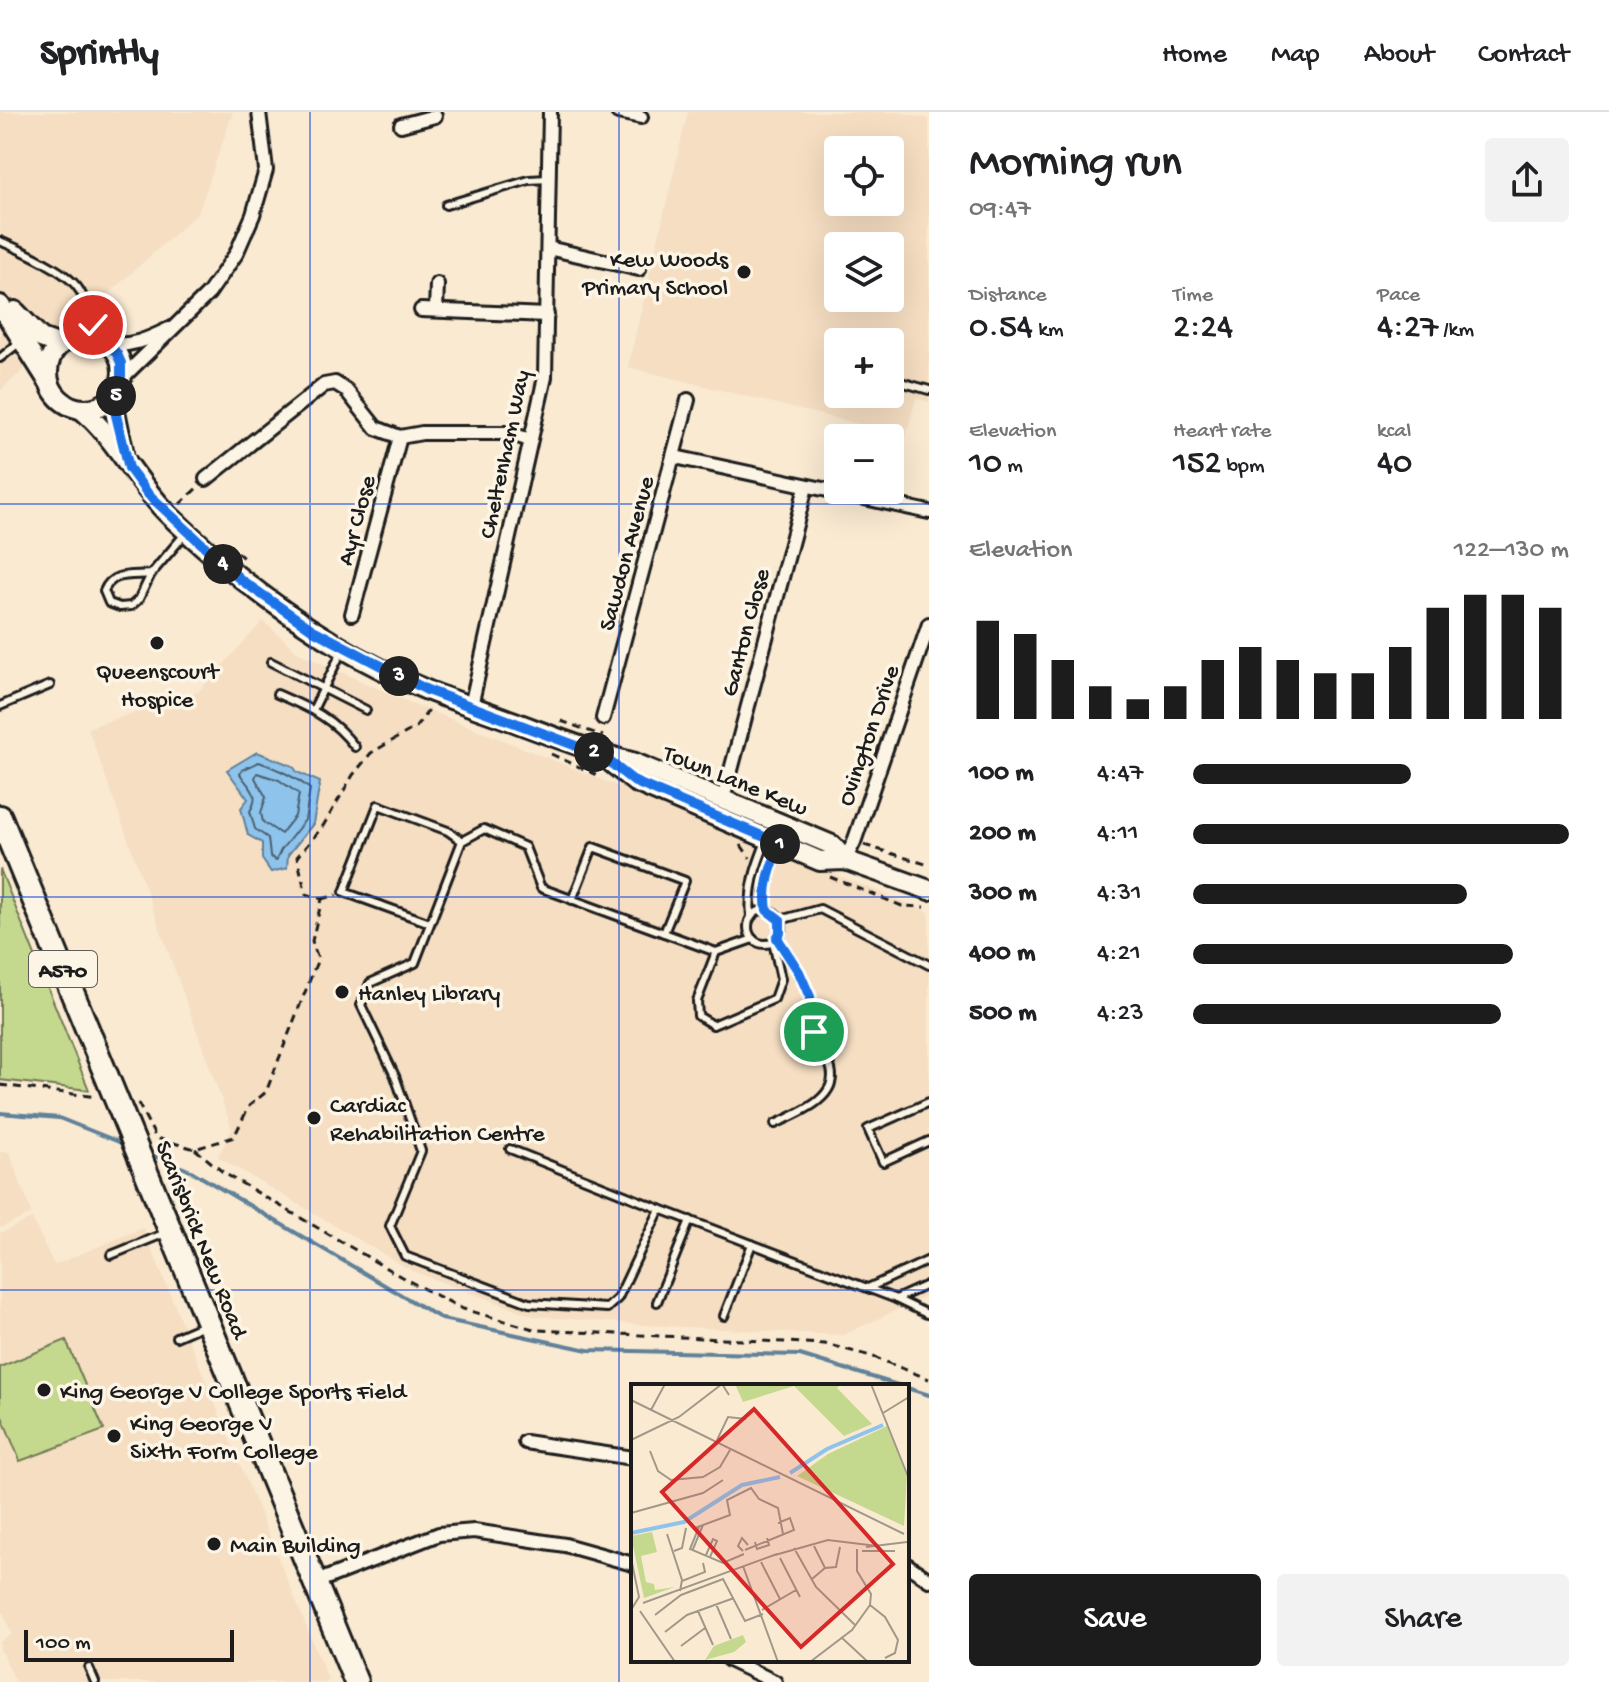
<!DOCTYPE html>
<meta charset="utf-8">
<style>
body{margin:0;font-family:"Gochi Hand",sans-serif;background:#f2f2f2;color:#202124;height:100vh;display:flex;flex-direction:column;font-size:30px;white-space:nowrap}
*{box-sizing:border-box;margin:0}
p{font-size:26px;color:#757577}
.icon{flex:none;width:44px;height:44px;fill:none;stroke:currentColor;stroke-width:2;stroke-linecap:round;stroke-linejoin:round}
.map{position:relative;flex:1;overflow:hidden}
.sheet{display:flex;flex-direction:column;background:#fff;width:680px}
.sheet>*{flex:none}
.fabs{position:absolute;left:824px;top:24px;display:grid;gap:16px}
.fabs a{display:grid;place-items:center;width:80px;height:80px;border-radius:8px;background:#fff;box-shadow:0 8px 32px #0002;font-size:40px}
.scale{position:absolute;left:24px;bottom:20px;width:210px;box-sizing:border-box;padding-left:8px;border:4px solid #1c1c1c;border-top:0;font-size:22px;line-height:28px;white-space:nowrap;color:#1c1c1c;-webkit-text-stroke:6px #fcf5e5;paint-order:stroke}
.pin{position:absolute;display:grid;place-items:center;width:68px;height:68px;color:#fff;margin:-34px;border:4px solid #fff;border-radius:50%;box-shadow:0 2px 8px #0007}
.km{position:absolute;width:40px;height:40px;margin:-20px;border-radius:50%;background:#222;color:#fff;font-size:22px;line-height:40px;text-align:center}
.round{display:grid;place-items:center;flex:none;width:84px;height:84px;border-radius:8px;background:#f2f2f2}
.summary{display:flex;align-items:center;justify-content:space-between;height:136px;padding:0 40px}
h1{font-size:44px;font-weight:600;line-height:60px}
.stats{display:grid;grid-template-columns:repeat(3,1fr);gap:12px;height:136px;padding:8px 40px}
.stats div{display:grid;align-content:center}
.stats b{font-size:34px;font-weight:600}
.stats small{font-size:22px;font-weight:400}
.stats p{font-size:22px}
.chart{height:224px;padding:16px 40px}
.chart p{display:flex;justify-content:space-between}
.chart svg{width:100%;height:144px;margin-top:8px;stroke:#1c1c1c;stroke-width:6}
.button{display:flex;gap:16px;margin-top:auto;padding:16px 40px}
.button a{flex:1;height:92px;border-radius:8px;background:#1c1c1c;color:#fff;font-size:32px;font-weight:600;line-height:92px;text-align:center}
.button a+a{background:#f2f2f2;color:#202124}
ul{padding:0 40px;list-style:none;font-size:26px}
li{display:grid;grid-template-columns:128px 96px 1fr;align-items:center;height:60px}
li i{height:20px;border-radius:10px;background:#1c1c1c}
header{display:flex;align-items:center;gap:48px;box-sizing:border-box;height:112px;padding:0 40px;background:#fff;border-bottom:2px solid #e0e0e0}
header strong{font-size:38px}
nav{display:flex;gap:44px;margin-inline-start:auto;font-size:28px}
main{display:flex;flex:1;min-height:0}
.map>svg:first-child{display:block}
.built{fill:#f5dec2;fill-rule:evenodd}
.green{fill:#c5d98e;stroke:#707a55;stroke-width:2}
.water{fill:#8ec4ec;stroke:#608199;stroke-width:2}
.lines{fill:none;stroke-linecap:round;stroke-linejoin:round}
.shore{stroke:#4a5f6f;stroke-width:2}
.stream{stroke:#608199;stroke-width:4}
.lane-casing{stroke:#1c1c1c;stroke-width:12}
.street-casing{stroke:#1c1c1c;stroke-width:18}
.secondary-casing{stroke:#1c1c1c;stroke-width:24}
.highway-casing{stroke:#1c1c1c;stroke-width:28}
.path{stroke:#1c1c1c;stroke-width:3;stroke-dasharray:8 6;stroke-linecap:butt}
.lane{stroke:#fcf5e5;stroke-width:6}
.street{stroke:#fcf5e5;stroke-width:12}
.secondary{stroke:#fcf5e5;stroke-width:18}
.highway{stroke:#fcf5e5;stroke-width:22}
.route-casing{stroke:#fff;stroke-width:16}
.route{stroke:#1a73e8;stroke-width:10}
.grid{fill:none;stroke:#1d4ed8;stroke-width:2;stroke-opacity:0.55}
.poi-dot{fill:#1c1c1c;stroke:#fcf5e5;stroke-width:3}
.labels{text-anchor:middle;stroke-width:7;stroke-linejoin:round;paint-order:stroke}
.shield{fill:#fcf5e5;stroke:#5f5d58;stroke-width:2}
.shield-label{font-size:22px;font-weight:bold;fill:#1c1c1c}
.poi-label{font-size:24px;fill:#1c1c1c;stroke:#fcf5e5;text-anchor:start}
.street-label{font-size:24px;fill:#1c1c1c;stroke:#fcf5e5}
.inset-river{fill:none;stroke:#8ec4ec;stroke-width:4}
.inset-road{fill:none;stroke:#a19889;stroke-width:2}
.view{fill:#d62828;fill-opacity:0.15;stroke:#d62828;stroke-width:4}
.inset-edge{fill:none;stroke:#1c1c1c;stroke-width:4}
</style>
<header>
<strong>Sprintly</strong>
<nav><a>Home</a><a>Map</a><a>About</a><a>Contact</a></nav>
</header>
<main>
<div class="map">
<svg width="929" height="1570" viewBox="0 0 929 1570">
<rect width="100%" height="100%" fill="#faead2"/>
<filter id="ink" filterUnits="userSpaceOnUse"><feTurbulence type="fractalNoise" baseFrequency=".0125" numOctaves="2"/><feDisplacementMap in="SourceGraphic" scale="16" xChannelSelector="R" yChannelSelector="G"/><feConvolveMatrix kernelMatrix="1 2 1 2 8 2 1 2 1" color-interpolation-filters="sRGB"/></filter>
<g filter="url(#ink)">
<g class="built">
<path d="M0 0H233L198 101 0 279Z"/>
<path d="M688 0H898L929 7V290L916 286 906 324 628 255ZM838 38H890V90H838ZM838 134H890V186H838ZM838 230H890V282H838Z"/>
<path d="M263 509 299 541 394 584 929 800V1183L843 1223 645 1213 534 1204 412 1159 218 1045 232 1017 88 616 198 580Z"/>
<path d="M0 1040H9L32 1102 0 1116Z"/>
<path d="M32 1107 54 1153 143 1116 329 1570H16L0 1537V1530L12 1522 0 1494V1121Z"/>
</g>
<g class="green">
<path d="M0 757 89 978 0 968Z"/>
<path d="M66 1228 104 1318 20 1349 0 1300V1255Z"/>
</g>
<path class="water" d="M257 640 293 654 297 660 320 670 313 712 288 743 287 756 271 760 262 747V731L248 723 241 696 248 687 227 658Z"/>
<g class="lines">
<g class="shore">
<path d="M259 650C278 657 296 665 310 677L305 708 281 738 276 749 270 744 268 726 255 717 250 699C261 682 250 677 240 662L242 658Z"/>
<path d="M257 661 279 668 299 682 295 704 281 722 263 710 261 701 266 685 255 666Z"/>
</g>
<g class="stream">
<path d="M0 1001 59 1006 124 1032"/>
<path d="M147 1041 191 1059 442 1207 588 1238 800 1243 901 1274"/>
<path d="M907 1276 929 1283"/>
</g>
<defs>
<g id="lane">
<path d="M446 93 529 68 548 67"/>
<path d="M0 129C21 138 69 159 80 179 90 196 92 214 105 230"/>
<path d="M67 228 79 215 84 193"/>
<path d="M0 246 19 231"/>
<path d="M890 267 929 278"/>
<path d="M151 462C131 464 112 459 104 479L109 491 120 495 131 494 139 487 151 462 185 422"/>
<path d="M271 550 366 598"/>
<path d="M277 582C311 597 332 605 355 635"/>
<path d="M0 594 50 573"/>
<path d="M313 598 342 539"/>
<path d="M572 788 593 735 685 769 664 821"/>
<path d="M767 798 764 781 779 736"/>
<circle cx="765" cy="815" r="17"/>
<path d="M751 805C748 776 756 754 767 727"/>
<path d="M780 808 820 797 929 853"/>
<path d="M430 811 344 780 378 693 448 719 462 729"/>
<path d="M777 826 799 860 810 885 814 920"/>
<path d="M753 827 716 840 541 776 525 735 484 717 462 729 415 851 370 871 361 893 395 964 421 1039 390 1114 405 1144 529 1191 607 1196 618 1186 660 1097 896 1187 927 1202"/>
<path d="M716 840 697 889 698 904 713 913 774 887 781 867 773 830"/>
<path d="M929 990 868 1017 883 1050 929 1029"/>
<path d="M775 1012C796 1002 839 987 831 957 828 947 821 936 817 927"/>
<path d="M510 1037 660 1097"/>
<path d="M111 1143 168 1120"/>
<path d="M868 1176 929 1148"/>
<path d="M896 1187 929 1172"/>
<path d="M657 1190 690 1108"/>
<path d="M724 1204 752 1132"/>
<path d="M176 1225 206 1212"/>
<path d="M89 1556 95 1570"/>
</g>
<g id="street">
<path d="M618 0 641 5"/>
<path d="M401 13 435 4"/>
<path d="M548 136 639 157"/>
<path d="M421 198 547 203"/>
<path d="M436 198 437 172"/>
<path d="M109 232C132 235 148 227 169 217"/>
<path d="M120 268 209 181 236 142 253 103 266 58 259 0"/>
<path d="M675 345 929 400"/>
<path d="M206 367 324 273 335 271 346 278 376 316 400 325 422 321H508L530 328"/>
<path d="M352 502 400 325"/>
<path d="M471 594 545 265 550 0"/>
<path d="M603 606 688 288"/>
<path d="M726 677 806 375"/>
<path d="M845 748 854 730 929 512"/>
<path d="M525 1330 633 1346"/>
<path d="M907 1453 929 1468"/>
<path d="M316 1470 439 1422 474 1419 565 1433 633 1452"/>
<path d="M729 1548 775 1570"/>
</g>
<g id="secondary">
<path d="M0 193 48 269"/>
<path d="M15 199 41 226 60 233"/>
<circle cx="85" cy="260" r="37"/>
<path d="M117 278 115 299 123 338"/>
<path d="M81 297C117 327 136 371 170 404 245 476 331 539 429 579 455 589 482 598 509 608 550 623 591 640 635 651L832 733 845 748"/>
<path d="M607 647 635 670 820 749 845 748 929 778"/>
</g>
<path id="highway" d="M0 705 356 1570"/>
</defs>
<use href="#lane" class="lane-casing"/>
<use href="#street" class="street-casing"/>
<use href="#secondary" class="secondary-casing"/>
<use href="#highway" class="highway-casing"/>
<g class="path">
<path d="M180 392 198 375"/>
<path d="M226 431 247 449"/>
<path d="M561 609 603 624"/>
<path d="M551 642 602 665"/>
<path d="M741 733 750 746"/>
<path d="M864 733 929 753"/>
<path d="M830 765 902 794 925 795"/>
<path d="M322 787 337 783"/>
<path d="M0 973 97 985"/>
<path d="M138 991 156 1026 195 1037 234 1025 249 994 266 980 318 847 312 829 322 787 306 782 297 745 323 714 353 663 371 641 416 615 431 595"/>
<path d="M195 1037 224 1061 405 1167 463 1197 537 1218 825 1232 871 1244 929 1267"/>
</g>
<use href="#lane" class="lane"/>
<use href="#street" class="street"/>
<use href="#secondary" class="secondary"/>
<use href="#highway" class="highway"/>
</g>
</g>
<g class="lines" filter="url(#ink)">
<defs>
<path id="route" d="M93 213 117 242 121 251V264L115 299 129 356 148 382 241 468 313 518 427 578 601 643 635 670 781 732C771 754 763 774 767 798L780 808V821L777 826 799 860 810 885 814 920"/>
</defs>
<use href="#route" class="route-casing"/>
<use href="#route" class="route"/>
</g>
<path class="grid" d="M310 0V1570M619 0V1570M0 392H929M0 785H929M0 1178H929"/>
<g class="poi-dot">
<circle cx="744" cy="160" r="8"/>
<circle cx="157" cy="531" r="8"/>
<circle cx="342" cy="880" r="8"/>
<circle cx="314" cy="1006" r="8"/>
<circle cx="44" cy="1278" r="8"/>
<circle cx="114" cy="1324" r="8"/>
<circle cx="214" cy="1432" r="8"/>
</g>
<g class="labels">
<rect class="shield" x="29" y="839" width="68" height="36" rx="6"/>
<g class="shield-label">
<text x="63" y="865">A570</text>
</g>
<g class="poi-label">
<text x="728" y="154" text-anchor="end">Kew Woods<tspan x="728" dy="28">Primary School</tspan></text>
<text x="157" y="566" text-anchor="middle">Queenscourt<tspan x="157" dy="28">Hospice</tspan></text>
<text x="358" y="888">Hanley Library</text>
<text x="330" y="1000">Cardiac<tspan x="330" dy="28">Rehabilitation Centre</tspan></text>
<text x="60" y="1286">King George V College Sports Field</text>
<text x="130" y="1318">King George V<tspan x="130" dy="28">Sixth Form College</tspan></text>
<text x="230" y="1440">Main Building</text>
</g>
<g class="street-label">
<text transform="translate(503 342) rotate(-78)" y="8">Cheltenham Way</text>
<text transform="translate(355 408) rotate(-75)" y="8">Ayr Close</text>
<text transform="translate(625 441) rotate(-75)" y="8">Sawdon Avenue</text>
<text transform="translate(744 520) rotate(-75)" y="8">Ganton Close</text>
<text transform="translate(867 623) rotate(-71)" y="8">Ovington Drive</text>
<text transform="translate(736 667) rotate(22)" y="8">Town Lane Kew</text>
<text transform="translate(203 1127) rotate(68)" y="8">Scarisbrick New Road</text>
</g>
</g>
<g transform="translate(631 1272)">
<rect width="278" height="278" fill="#faead2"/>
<path d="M104 0H210L206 4 241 40 213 52 163 2 112 18ZM256 42 276 91 273 142 166 92 197 70ZM21 148 26 168 10 172 15 198 23 200 24 206 44 203 13 214 0 152ZM112 251 115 258 103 268 74 276 83 262Z" fill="#c5d98e"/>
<path class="inset-river" d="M159 89 196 65 252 41M0 149 53 138 111 101 149 93"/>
<path class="inset-road" d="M240 0 278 95M0 16 273 150M20 26 34 0M252 29 278 13M0 56 48 33 91 0 98 11M86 56 97 33 115 35M19 67 27 87 40 96 72 93 89 83 99 66M0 129 72 109 92 96M68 143 59 165 92 179 113 170M64 144 99 131 96 116 120 104 128 115 147 124 152 150M36 150 51 196 49 207M124 158 126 165 138 161 136 154M183 162 194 184M235 163 276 158M163 164 185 203 225 242M62 165 72 141M114 166 163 146 159 134 147 139M43 167 51 164 55 144M112 167 107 162 111 154 117 161M231 167H264M75 171 82 155 86 157 79 173M144 171 197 156 246 162M0 174 8 213 0 226M149 174 169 213M130 178 149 215M112 182 147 278M181 195 194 184 205 183 209 163M51 197 74 188 72 179M12 219 146 170M85 220 100 255M239 221 254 233 267 256 264 269 254 274M131 226 165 206M9 227 44 278M67 227 82 261M24 231 50 211 92 195 114 237 132 230M34 248 56 231 103 214M210 253 237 278M50 262 74 244M179 278 221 246 239 221 240 210 226 187V165"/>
<path class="view" d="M123 25 262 180 170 263 31 108Z"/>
<rect width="278" height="278" class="inset-edge"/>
</g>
</svg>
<div class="fabs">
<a><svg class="icon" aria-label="locate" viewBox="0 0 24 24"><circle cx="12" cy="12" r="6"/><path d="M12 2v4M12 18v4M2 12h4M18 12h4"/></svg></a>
<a><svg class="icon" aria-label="layers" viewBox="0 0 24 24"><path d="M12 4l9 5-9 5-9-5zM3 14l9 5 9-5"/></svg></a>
<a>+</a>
<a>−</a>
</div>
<div class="scale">100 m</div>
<div class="pin" style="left:814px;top:920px;background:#1e9e55"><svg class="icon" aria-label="arrive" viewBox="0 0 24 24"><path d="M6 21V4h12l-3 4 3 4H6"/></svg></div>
<div class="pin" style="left:93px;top:213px;background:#d93025"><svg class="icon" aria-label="check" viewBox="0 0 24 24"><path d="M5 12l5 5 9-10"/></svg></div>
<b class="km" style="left:780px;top:732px">1</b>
<b class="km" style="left:594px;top:640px">2</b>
<b class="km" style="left:399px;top:564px">3</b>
<b class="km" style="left:223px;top:452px">4</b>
<b class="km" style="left:116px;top:284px">5</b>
</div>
<section class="sheet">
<div class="summary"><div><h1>Morning run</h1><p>09:47</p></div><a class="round"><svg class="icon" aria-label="share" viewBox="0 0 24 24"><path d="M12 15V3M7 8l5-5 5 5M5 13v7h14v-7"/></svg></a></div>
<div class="stats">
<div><p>Distance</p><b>0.54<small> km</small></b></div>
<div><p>Time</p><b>2:24</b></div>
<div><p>Pace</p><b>4:27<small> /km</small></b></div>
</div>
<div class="stats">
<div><p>Elevation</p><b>10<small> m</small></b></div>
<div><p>Heart rate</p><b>152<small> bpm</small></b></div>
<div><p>kcal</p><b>40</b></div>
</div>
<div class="chart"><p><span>Elevation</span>122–130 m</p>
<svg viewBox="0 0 160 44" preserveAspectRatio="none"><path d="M5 44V14M15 44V18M25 44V26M35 44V34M45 44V38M55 44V34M65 44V26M75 44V22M85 44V26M95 44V30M105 44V30M115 44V22M125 44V10M135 44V6M145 44V6M155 44V10"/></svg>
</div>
<ul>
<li><b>100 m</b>4:47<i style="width:58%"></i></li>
<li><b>200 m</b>4:11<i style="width:100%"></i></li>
<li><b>300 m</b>4:31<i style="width:73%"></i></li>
<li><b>400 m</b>4:21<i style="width:85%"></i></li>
<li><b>500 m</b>4:23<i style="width:82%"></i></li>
</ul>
<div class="button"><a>Save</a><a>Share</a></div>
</section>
</main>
